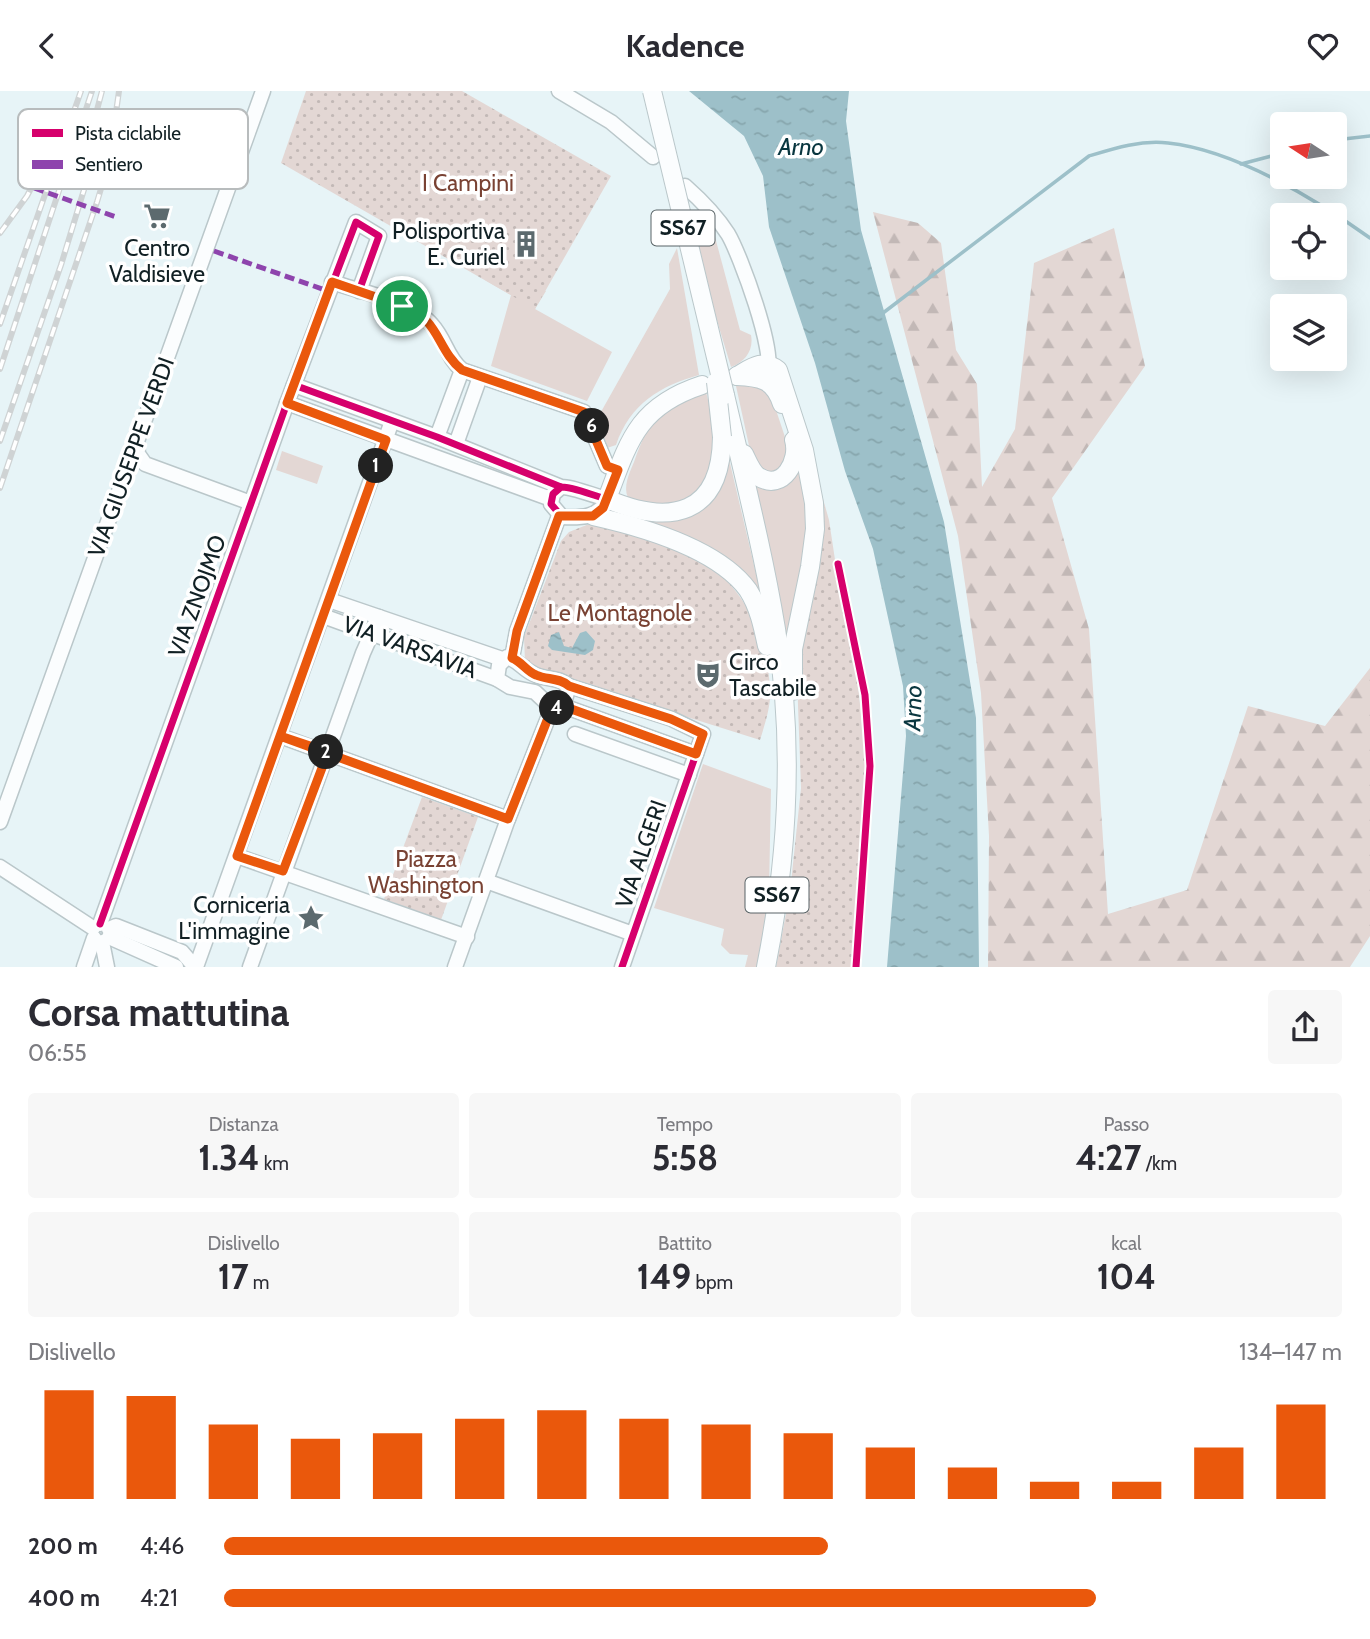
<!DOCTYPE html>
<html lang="it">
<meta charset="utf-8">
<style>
body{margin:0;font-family:Cabin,sans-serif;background:#f7f7f7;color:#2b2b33;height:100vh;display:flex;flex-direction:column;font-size:26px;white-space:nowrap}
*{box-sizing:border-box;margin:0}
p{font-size:23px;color:#7c7c81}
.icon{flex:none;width:38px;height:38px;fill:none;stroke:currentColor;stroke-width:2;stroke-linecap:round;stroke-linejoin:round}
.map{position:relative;height:876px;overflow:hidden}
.details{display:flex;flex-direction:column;background:#fff;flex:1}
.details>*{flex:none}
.needle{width:46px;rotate:282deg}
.fabs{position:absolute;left:1270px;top:21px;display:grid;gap:14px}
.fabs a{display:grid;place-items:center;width:77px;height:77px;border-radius:7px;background:#fff;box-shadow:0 7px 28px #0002;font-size:35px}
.pin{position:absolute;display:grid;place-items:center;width:60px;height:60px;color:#fff;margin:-30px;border:4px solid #fff;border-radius:50%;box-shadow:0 2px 7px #0007}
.km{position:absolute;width:35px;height:35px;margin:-18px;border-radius:50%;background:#222;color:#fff;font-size:19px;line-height:35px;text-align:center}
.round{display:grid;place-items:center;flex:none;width:74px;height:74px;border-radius:7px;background:#f7f7f7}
.headline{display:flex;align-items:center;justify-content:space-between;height:119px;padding:0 28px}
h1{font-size:38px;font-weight:800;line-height:52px}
.figures{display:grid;grid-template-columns:repeat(3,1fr);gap:10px;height:119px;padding:7px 28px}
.figures div{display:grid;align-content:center;border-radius:7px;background:#f7f7f7;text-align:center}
.figures b{font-size:35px;font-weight:800}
.figures small{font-size:19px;font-weight:400}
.figures p{font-size:19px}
.chart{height:196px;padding:14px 28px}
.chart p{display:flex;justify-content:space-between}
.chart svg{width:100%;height:126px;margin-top:7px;stroke:#ea580c;stroke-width:6}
ul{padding:0 28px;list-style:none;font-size:23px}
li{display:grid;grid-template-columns:112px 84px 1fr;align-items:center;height:52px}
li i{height:18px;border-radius:9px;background:#ea580c}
header{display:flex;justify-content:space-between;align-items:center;height:91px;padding:0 28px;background:#fff;font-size:32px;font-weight:800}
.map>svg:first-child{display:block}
.green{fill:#e3d7d4}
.forest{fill:url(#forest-firs)}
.park{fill:url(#park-dots)}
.water{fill:url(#water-ripples)}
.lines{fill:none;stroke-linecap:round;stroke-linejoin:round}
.stream{stroke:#9dc0c9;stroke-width:3.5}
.minor-casing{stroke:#bac7ca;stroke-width:17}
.major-casing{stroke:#bac7ca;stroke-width:20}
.minor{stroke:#fbfdfe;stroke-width:14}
.major{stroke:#fbfdfe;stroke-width:18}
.rail-casing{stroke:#cfd3d4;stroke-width:6}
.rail{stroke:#fff;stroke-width:3.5;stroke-dasharray:10;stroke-linecap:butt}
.major-bridge-casing{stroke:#bac7ca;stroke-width:20;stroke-linecap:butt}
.major-bridge{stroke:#fbfdfe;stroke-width:18}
.quiet{stroke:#8e44ad;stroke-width:5;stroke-dasharray:10 5;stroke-linecap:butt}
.cycleway-casing{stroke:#fff;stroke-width:11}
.cycleway{stroke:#d6006c;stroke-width:7}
.route-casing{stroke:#fff;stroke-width:14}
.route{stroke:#ea580c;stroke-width:9}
.labels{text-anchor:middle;stroke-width:7;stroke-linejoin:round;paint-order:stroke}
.shield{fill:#fff;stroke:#586366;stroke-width:2}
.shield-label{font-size:21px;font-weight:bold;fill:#112024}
.park-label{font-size:23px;fill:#794233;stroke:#fff}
.poi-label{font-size:23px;fill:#112024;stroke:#fff;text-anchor:end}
.street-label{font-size:23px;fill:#112024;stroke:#fff}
.water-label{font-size:24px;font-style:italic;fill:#09363f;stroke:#fff}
.key{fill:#fff;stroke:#b8bcbd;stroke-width:2}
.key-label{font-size:19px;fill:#112024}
</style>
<header><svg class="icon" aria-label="back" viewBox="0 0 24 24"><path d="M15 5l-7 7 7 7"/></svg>Kadence<svg class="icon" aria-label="heart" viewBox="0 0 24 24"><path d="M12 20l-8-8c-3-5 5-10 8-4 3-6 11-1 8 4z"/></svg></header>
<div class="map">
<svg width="1370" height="876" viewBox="0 0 1370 876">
<defs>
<pattern id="forest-firs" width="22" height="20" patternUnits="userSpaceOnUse" patternTransform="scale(1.75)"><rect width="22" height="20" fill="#e3d7d4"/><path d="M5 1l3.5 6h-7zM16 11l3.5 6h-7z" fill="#c2b8b6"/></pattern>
<pattern id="park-dots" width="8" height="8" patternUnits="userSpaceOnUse" patternTransform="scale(1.75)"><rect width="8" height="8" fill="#e3d7d4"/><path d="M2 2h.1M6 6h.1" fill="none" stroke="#c2b8b6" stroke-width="1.8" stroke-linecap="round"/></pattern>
<pattern id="water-ripples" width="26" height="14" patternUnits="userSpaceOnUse" patternTransform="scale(1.75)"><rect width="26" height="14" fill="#9dc0c9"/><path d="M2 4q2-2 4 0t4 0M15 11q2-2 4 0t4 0" fill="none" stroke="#86a5ac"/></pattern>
</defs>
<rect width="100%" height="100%" fill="#e7f4f7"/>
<g class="green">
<path d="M692 129 715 146 740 239 751 244C754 259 745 271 731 276L706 193Z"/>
<path d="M677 157 699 284C660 295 630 313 616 354L607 357 597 328 670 198 669 173Z"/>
<path d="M485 189 546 200 535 218 612 261 587 310 491 275 511 204Z"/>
<path d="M744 291 770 301 790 361C787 373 780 380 768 383L753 373 736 295Z"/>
<path d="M706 301C713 328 725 376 702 397 694 405 684 411 675 417L628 407C623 395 629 383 634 371 648 331 660 312 706 301Z"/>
<path d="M282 360 323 375 317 393 276 379Z"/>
<path d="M729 368 762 508 634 431 635 425 674 427Z"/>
<path d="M802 372C813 437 802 485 789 549H785L752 391Z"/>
<path d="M703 673 771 698 769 801 758 876H745L748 864 730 863 721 854 724 838 654 817Z"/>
</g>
<path class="forest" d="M873 121 918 132 941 152 956 259 977 293 982 396 1015 338 1034 172 1114 137 1145 275 1052 407 1089 538 1108 823 1187 799 1248 615 1325 635 1370 577V845L1350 876H988L989 745 981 602 958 445Z"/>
<g class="park">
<path d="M306 0H462L611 85 535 218 281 72Z"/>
<path d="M810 362 829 429 842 515 855 565 866 672 853 876H776L790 801 801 697 797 587 803 534Z"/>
<path d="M594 431C628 442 664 451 696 467 746 492 771 554 770 607 769 621 764 636 760 649L538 579 525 571 524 546 561 450 569 441Z"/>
<path d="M422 706 478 726 441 829 384 808Z"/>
</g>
<g class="water">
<path d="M689 0H849L846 30 861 139 944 431 976 627 979 876H887L906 645 903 595 873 458 845 380 815 272 769 136 763 85 744 45Z"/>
<path d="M586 540 595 550 593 559 585 564 552 559 548 555 551 544 559 541 564 555 572 557 580 542Z"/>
</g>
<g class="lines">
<g class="stream">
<path d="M1335 49 1370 45"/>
<path d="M1241 73 1283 62"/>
<path d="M883 222 1089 65C1115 57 1140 49 1168 52 1235 59 1317 109 1370 147"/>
</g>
<defs>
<g id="minor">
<path d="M559 0 611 31 653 66"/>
<path d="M685 95C702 110 716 124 728 143 740 163 777 264 767 282"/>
<path d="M332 191C361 201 413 211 432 234 445 248 447 267 462 279L584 321 607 375 618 379"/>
<path d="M294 294 437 346 561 396C571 395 594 405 607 408 600 427 580 427 562 426L551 413 553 403 561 396"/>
<path d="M287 312 551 408"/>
<path d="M437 346 462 279"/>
<path d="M137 351 138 363 145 373 251 412"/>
<path d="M456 353 480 286"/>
<path d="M329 509 502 568"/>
<path d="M323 525 497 588"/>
<path d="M507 566C520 570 524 580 536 584 548 589 559 586 569 595L563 615 552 617 535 601 510 596 497 588 499 574Z"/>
<path d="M512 567 517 540 559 425"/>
<path d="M569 595 672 628 703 643 622 876"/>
<path d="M563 615 696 663"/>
<path d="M575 643 689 684"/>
<path d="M280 645 508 728"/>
<path d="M0 731 263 0"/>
<path d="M237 765 467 846"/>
<path d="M0 776 93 837"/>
<path d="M486 790 633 843"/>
<path d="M100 833 287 312 356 131 379 145 359 200"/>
<path d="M109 838 116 835 182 861 195 876"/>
<path d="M109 846 176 876"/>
<path d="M102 851 107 876"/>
<path d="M84 876 94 847"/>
<path d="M196 876 392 330"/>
<path d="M250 876 363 562 379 526"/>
<path d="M455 876 508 728 552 617"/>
</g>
<g id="major">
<path d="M737 285C751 277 763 267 778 279L804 359 814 412 815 438 810 476 793 558V600"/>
<path d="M737 285C760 286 774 288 782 313"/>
<path d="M702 294C638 315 629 349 607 408 670 435 721 425 722 346"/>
<path d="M725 304C743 382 763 459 776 538 794 649 788 766 766 876"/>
<path d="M744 363C748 371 752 382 759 386 783 401 800 369 794 349"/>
<path d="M593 425C642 436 718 458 748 499 759 516 763 536 767 555"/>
</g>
</defs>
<use href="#minor" class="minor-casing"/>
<use href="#major" class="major-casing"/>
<use href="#minor" class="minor"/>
<use href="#major" class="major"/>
<defs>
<g id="rail">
<path d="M84 68 102 0"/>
<path d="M0 142 27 105 51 59"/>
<path d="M0 233 81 0"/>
<path d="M0 278 92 0"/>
<path d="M0 350 61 174 108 20"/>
<path d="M0 397 97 111 109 71 119 0"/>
</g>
</defs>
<use href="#rail" class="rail-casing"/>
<use href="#rail" class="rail"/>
<defs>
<g id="major-bridge">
<path d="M652 0 725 304"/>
<path d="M716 291 722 346"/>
</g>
</defs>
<use href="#major-bridge" class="major-bridge-casing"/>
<use href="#major-bridge" class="major-bridge"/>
<g class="quiet">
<path d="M20 92 119 127"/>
<path d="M214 160 328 200"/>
</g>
<defs>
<g id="cycleway">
<path d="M294 294 437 346 561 396C571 395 594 405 607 408 600 427 580 427 562 426L551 413 553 403 561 396"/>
<path d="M838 473 865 604 870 675 856 876"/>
<path d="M569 595 672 628 703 643 622 876"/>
<path d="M100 833 287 312 356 131 379 145 359 200"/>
</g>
</defs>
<use href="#cycleway" class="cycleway-casing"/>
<use href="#cycleway" class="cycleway"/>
</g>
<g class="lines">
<defs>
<path id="route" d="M402 215 332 191 287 312 386 349 280 645 328 661 283 780 237 765 280 645 508 728 552 617 563 615 696 663 703 643 671 628 569 595C559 586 547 589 536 584 526 580 522 571 512 567L517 540 559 425H593L603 417 618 379 607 375 584 321 462 279C436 258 440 227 402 215"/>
</defs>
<use href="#route" class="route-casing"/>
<use href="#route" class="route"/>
</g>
<defs>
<symbol id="supermarket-bare" viewBox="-9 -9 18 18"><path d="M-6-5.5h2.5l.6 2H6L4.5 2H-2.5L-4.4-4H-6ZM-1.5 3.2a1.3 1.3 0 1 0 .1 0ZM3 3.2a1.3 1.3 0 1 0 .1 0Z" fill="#5c6a6e" stroke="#fff" stroke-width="2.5" paint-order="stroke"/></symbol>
<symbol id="building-bare" viewBox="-9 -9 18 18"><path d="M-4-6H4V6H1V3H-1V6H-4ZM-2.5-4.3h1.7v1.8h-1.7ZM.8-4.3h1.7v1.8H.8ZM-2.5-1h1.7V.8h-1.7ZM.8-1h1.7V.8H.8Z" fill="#5c6a6e" stroke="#fff" stroke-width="2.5" paint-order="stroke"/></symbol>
<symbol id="theatre-bare" viewBox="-9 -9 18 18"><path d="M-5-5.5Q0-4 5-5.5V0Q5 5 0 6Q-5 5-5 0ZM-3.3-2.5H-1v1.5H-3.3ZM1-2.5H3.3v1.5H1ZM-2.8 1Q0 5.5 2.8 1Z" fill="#5c6a6e" stroke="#fff" stroke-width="2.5" paint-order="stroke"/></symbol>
<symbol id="sight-bare" viewBox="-9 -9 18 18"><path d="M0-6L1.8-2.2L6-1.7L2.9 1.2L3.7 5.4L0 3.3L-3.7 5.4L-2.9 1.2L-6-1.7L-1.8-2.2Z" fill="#5c6a6e" stroke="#fff" stroke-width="2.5" paint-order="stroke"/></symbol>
</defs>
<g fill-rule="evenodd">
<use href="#supermarket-bare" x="138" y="106" width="38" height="38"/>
<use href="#building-bare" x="507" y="134" width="38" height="38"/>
<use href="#theatre-bare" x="689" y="565" width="38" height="38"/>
<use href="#sight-bare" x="292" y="808" width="38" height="38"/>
</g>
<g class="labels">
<g class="shield">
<rect x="651.5" y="119.5" width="63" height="35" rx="5"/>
<rect x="745.5" y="786.5" width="63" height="35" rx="5"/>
</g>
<g class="shield-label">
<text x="683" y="144">SS67</text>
<text x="777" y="811">SS67</text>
</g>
<g class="park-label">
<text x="468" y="100">I Campini</text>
<text x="620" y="530">Le Montagnole</text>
<text x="426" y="776">Piazza<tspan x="426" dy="26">Washington</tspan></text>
</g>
<g class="poi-label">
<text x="505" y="148">Polisportiva<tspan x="505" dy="26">E. Curiel</tspan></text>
<text x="157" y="165" text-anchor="middle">Centro<tspan x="157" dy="26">Valdisieve</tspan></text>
<text x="729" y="579" text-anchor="start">Circo<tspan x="729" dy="26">Tascabile</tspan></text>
<text x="290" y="822">Corniceria<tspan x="290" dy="26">L'immagine</tspan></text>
</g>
<g class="street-label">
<text transform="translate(131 366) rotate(-70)" y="8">VIA GIUSEPPE VERDI</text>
<text transform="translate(197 505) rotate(-70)" y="8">VIA ZNOJMO</text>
<text transform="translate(410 556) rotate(20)" y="8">VIA VARSAVIA</text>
<text transform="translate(641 763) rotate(-71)" y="8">VIA ALGERI</text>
</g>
<g class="water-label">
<text x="801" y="64">Arno</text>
<text transform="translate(913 617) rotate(-88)" y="8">Arno</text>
</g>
</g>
<rect x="18" y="18" width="230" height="80" rx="10" class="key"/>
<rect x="32" y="38" width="31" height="8" fill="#d6006c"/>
<rect x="32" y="69" width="31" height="9" fill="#8e44ad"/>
<g class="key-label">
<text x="75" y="49">Pista ciclabile</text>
<text x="75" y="80">Sentiero</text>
</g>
</svg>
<div class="fabs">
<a><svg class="needle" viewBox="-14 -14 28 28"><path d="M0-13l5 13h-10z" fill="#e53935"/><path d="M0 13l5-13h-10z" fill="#7c7c81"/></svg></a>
<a><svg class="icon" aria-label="locate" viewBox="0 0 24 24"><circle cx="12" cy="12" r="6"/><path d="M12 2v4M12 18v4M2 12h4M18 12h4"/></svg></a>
<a><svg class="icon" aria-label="layers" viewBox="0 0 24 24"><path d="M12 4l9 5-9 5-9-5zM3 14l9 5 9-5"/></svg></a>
</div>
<div class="pin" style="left:402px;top:215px;background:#1e9e55"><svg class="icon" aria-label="arrive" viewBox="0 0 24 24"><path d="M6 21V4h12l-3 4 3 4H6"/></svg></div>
<b class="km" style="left:376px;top:375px">1</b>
<b class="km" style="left:326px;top:661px">2</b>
<b class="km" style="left:557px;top:617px">4</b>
<b class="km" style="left:592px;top:335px">6</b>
</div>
<section class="details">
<div class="headline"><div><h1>Corsa mattutina</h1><p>06:55</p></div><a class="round"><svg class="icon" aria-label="share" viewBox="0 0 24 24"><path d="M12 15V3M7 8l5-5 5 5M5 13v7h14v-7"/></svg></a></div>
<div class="figures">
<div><p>Distanza</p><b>1.34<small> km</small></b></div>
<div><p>Tempo</p><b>5:58</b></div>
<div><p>Passo</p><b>4:27<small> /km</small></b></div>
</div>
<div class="figures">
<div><p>Dislivello</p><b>17<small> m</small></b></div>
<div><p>Battito</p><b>149<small> bpm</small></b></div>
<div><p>kcal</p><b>104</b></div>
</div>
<div class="chart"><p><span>Dislivello</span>134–147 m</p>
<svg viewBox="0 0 160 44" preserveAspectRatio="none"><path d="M5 44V6M15 44V8M25 44V18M35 44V23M45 44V21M55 44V16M65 44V13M75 44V16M85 44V18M95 44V21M105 44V26M115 44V33M125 44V38M135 44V38M145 44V26M155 44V11"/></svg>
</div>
<ul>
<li><b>200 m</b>4:46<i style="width:54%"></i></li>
<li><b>400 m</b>4:21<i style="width:78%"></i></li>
</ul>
</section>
